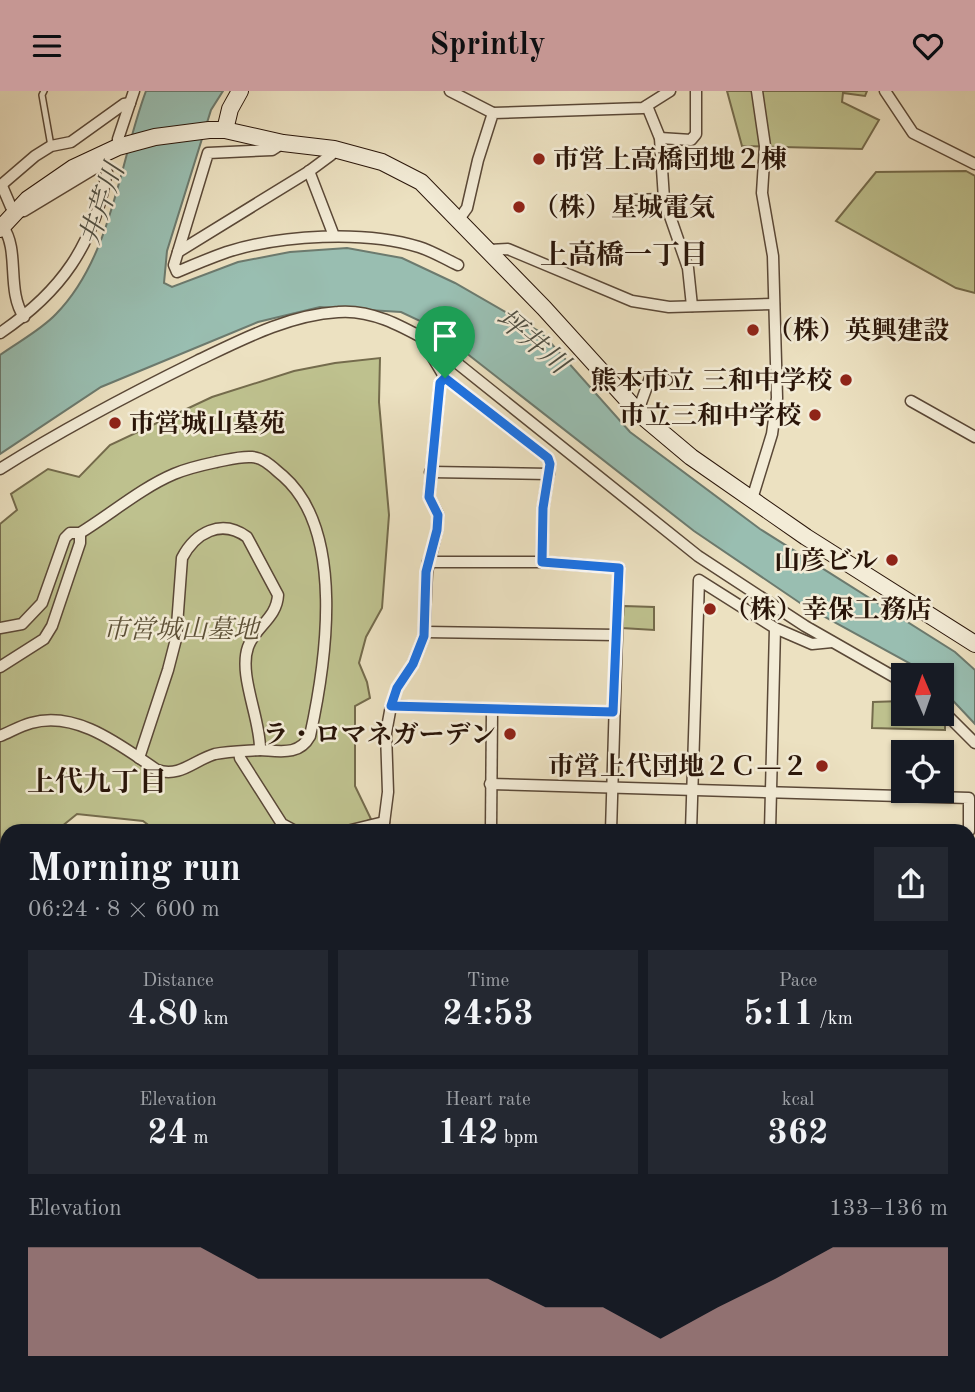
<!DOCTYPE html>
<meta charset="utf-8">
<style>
body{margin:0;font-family:"Old Standard TT","Noto Serif JP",serif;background:#242831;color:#f1f3f6;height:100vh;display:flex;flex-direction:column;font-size:26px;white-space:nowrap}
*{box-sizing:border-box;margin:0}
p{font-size:23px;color:#9ea1a6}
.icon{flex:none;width:38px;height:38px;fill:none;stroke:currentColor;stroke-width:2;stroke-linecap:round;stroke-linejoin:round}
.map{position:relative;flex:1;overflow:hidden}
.details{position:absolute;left:0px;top:733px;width:976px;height:569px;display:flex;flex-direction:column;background:#171b24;border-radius:21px 21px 0 0;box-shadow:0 2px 5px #0004}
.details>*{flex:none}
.needle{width:46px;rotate:358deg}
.controls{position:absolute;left:891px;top:572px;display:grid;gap:14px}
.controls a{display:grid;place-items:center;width:63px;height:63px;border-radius:0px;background:#171b24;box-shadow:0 2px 5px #0004;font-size:35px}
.pin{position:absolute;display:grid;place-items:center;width:60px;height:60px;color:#fff;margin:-72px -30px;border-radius:50% 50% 50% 0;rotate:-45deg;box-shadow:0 0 7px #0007}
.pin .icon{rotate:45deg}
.round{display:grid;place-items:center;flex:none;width:74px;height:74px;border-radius:0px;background:#242831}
.head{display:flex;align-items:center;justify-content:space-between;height:119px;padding:0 28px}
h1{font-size:38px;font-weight:800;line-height:52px}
.metrics{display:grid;grid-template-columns:repeat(3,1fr);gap:10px;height:119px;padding:7px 28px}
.metrics div{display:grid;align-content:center;border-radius:0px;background:#242831;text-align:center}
.metrics b{font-size:35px;font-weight:800}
.metrics small{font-size:19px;font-weight:400}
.metrics p{font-size:19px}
.chart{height:196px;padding:14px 28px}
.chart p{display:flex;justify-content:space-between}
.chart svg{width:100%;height:126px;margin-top:7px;fill:#c59692;opacity:.7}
header{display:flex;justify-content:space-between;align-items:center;height:91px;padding:0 28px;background:#c59692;color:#111;font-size:32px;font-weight:800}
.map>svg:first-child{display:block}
.green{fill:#bec18e;stroke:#746b4c;stroke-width:2}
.water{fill:#99beb1;stroke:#6c7a6e;stroke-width:2}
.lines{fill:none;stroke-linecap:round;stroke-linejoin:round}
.stream{stroke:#6c7a6e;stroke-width:3.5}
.lane-casing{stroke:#5a4837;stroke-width:8}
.street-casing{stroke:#5a4837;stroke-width:13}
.secondary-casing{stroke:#291509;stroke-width:18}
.lane{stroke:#f3ecd7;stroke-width:5}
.street{stroke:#f3ecd7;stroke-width:10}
.secondary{stroke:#f3ecd7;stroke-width:16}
.route-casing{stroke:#fff;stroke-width:14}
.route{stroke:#1a73e8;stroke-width:9}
.poi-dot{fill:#8f2418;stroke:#f3ecd7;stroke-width:2.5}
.labels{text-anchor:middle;stroke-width:5;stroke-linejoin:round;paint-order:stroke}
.poi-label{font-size:26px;font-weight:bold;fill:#291509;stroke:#f3ecd7;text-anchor:start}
.park-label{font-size:26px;font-style:italic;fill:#5d5138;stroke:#f3ecd7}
.water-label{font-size:28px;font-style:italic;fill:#505044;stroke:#f3ecd7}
.neighbourhood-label{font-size:28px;font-weight:bold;fill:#291509;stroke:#f3ecd7}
</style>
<header><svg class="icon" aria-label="menu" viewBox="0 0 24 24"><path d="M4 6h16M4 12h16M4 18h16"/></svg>Sprintly<svg class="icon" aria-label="heart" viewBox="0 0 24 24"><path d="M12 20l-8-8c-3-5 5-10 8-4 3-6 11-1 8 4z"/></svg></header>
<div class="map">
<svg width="975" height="1301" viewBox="0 0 975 1301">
<rect width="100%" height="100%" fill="#ece1c1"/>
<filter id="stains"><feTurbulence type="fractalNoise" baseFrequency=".00286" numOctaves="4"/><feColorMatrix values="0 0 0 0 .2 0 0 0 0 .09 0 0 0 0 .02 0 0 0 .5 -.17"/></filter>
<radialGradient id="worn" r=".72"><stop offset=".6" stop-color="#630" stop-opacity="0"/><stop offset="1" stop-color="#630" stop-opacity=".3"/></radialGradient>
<g class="green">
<path d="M727 0H867L865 5 843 2 842 11 879 29 862 58 742 55Z"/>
<path d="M966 80 975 85V202L956 197 836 130 876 81Z"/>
<path d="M380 267 379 311 389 424 382 517 366 546 359 572 367 591 370 607 355 615V695L371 728 358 735 340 738 156 740 143 730 77 723 56 740H7V825L0 835V433L17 419 11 403 48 378 79 386 110 354 212 306 294 280 335 272Z"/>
<path d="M624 515 654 516V539L622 537Z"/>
<path d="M902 610 903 623H926L945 633V639L872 637 873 611Z"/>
</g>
<path class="water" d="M146 0H223L211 19 167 160 164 192 172 196 238 171 290 161 347 157 402 167 455 192 542 242 630 341 760 438 955 561 975 579V633L942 598V584H925L911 573 803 514 694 440 433 236 401 221 320 216 258 231 101 296 0 363V264C18 251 41 239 56 223 112 166 119 72 146 0Z"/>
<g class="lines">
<path class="stream" d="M380 1301V1295"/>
<defs>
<g id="lane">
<path d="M44 0 42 4 51 55"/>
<path d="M396 1295 425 1301"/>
<path d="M833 1295V1301"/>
<path d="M640 1301 641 1295"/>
</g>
<g id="street">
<path d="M450 0 493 22"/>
<path d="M885 0 913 42 975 73"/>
<path d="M647 15 660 47 664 108 688 177 692 215"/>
<path d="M660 47 691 49 696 43V0"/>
<path d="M283 52 272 59 208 62 174 174 177 181C193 174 210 167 227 161 281 144 364 139 419 156 432 160 445 168 458 174"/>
<path d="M118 56V48L134 0"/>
<path d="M309 80 334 145"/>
<path d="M0 95 35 65 51 55 71 51 124 13 130 12"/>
<path d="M629 109 664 108"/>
<path d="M459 128 467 117 478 69 493 22 643 17 670 0"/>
<path d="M3 136C20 159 6 200 24 226"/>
<path d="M489 159 508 158 632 210 669 216 774 213"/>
<path d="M178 161 308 81 331 64 334 58"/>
<path d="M0 242C61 201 94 154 107 81L105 76H97L24 120 16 121 11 116 2 95"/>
<path d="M432 252 430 262 445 287 548 367 550 373 543 417 542 471"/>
<path d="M911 310 975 346"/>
<path d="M638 320 650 287 667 289"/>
<path d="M0 378C63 338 130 303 197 270 241 249 288 224 338 221 372 218 403 236 432 252L698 465 805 535 903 591"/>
<path d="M430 381 549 383"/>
<path d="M752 408 772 343 777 307 773 165 762 102 765 55 757 0"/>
<path d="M428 471H542L619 477 611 740"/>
<path d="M0 537 22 533 42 512 65 447 70 442H80C111 423 141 397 174 383 188 377 202 374 216 371 227 369 240 365 252 366 265 367 274 378 283 385 346 440 326 572 310 645 299 665 280 660 260 659 261 629 238 584 248 556 255 536 277 527 278 504L247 446C221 427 195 442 182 467L176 548 168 579 139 667"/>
<path d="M775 537 812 553 832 551"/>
<path d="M425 541 616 544"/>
<path d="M0 576 44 548 52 535 80 452V442"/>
<path d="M391 615 613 621"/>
<path d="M942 619 975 652"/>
<path d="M0 645C10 641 20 635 31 632 77 619 121 655 157 679 180 687 194 669 215 663 229 660 246 660 260 659"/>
<path d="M239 661 240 667 282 733 295 740"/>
<path d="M490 693 969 707V740"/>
<path d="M347 740 384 731"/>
<path d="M383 740 388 701 386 642 391 615 397 597 413 573 424 545 427 481 437 439 438 423 429 406 440 292 445 287"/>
<path d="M491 740 492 619"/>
<path d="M691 740 699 489 775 537 770 740"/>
<path d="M970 855H975"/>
<path d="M970 929H975"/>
<path d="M970 1266 975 1267"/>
<path d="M388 1301V1295"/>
</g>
<g id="secondary">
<path d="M225 39 230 18 240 0"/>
<path d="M0 138 28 108 73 77 118 56 155 46 209 39H225L283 52 334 58 382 71 421 91 544 217 641 324 691 366 806 446 975 553"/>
<path d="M970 1026 975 1025"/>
<path d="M0 1071 7 1070"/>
</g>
</defs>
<use href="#lane" class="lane-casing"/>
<use href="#street" class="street-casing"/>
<use href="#secondary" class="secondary-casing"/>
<use href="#lane" class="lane"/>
<use href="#street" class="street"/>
<use href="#secondary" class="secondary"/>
</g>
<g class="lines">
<defs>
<path id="route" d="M445 287 548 367 550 373 543 417 542 471 619 477 613 621 391 615 397 597 413 573 424 545 426 481 437 439 438 424 429 406 440 292Z"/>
</defs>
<use href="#route" class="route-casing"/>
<use href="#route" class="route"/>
</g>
<g class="poi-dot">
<circle cx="539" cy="68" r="7"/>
<circle cx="519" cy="116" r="7"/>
<circle cx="753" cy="239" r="7"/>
<circle cx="846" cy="289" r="7"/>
<circle cx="815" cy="324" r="7"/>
<circle cx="115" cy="332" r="7"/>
<circle cx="892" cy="469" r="7"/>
<circle cx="710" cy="518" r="7"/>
<circle cx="510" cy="643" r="7"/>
<circle cx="822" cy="675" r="7"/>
</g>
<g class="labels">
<g class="poi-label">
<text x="553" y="77">市営上高橋団地２棟</text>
<text x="533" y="125">（株）星城電気</text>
<text x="767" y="248">（株）英興建設</text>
<text x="832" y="298" text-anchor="end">熊本市立 三和中学校</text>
<text x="801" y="333" text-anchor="end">市立三和中学校</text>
<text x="129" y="341">市営城山墓苑</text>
<text x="878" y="478" text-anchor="end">山彦ビル</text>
<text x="724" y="527">（株）幸保工務店</text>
<text x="496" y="652" text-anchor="end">ラ・ロマネガーデン</text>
<text x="808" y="684" text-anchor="end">市営上代団地２Ｃ―２</text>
</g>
<g class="park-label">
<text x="181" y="547">市営城山墓地</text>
</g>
<g class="water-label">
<text transform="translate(101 113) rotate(-71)" y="10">井芹川</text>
<text transform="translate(533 249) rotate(40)" y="10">坪井川</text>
</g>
<g class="neighbourhood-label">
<text x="624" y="173">上高橋一丁目</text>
<text x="97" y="700">上代九丁目</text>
</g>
</g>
<rect width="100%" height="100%" filter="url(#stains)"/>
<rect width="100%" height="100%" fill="url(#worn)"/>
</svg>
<div class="controls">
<a><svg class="needle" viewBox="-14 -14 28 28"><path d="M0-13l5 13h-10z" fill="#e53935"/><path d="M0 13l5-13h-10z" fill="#9ea1a6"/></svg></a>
<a><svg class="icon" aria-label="locate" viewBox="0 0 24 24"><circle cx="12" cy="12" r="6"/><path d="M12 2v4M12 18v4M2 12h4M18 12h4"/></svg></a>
</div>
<div class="pin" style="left:445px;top:287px;background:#1e9e55"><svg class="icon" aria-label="arrive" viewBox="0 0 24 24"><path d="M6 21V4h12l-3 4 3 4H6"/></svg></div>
<section class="details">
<div class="head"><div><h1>Morning run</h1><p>06:24 · 8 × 600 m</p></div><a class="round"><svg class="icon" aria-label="share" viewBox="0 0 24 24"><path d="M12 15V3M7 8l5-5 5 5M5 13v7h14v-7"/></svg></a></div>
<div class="metrics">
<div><p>Distance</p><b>4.80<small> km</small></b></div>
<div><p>Time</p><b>24:53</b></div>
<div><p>Pace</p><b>5:11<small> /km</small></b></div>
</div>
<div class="metrics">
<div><p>Elevation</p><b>24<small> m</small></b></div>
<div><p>Heart rate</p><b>142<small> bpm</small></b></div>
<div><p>kcal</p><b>362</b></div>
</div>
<div class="chart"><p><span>Elevation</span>133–136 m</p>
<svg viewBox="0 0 160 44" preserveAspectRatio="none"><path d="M0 44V6L10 6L20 6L30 6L40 17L50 17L60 17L70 17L80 17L90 27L100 27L110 38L120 27L130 17L140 6L150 6L160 6V44z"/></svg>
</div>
</section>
</div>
